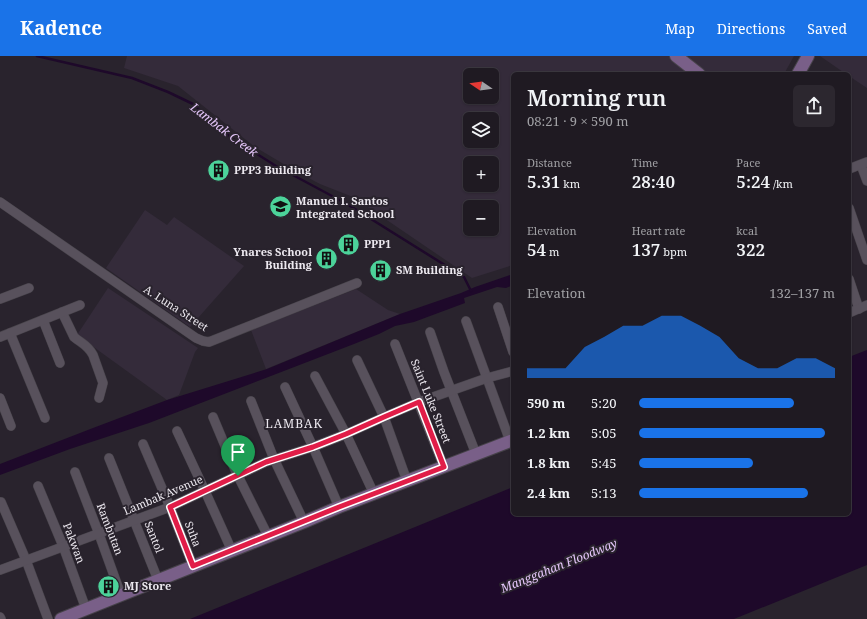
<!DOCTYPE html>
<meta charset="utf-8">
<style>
body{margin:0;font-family:"Noto Serif",serif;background:#2c272f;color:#f1f3f6;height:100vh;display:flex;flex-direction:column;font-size:15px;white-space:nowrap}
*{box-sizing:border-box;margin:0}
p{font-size:13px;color:#a1a1a5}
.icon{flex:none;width:22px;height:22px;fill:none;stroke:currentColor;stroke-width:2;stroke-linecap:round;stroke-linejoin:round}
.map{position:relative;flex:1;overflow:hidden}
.details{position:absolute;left:511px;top:16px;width:340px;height:444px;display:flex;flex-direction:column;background:#1f1a22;border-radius:6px;box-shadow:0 1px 3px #0004,0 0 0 1px #3c3840}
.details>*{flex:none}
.needle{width:26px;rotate:283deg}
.controls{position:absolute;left:463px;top:12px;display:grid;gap:8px}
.controls a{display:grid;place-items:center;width:36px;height:36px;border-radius:6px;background:#1f1a22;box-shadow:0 1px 3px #0004,0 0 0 1px #3c3840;font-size:20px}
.pin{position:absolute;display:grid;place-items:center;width:34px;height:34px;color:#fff;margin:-41px -17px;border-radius:50% 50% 50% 0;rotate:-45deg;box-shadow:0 0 4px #0007}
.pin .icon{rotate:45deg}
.round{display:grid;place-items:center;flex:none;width:42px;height:42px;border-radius:6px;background:#2c272f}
.headline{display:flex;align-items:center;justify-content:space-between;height:68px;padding:0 16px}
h1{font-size:22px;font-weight:600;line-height:30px}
.figures{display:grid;grid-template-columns:repeat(3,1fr);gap:6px;height:68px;padding:4px 16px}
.figures div{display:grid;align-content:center}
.figures b{font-size:17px;font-weight:600}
.figures small{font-size:11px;font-weight:400}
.figures p{font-size:11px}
.chart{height:112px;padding:8px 16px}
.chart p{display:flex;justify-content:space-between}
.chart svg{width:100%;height:72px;margin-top:4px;fill:#1a73e8;opacity:.7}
ul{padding:0 16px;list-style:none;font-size:13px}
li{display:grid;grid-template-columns:64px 48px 1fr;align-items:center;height:30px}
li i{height:10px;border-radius:5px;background:#1a73e8}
header{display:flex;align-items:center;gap:24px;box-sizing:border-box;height:56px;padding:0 20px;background:#1a73e8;color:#fff}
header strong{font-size:19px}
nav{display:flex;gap:22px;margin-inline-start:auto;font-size:14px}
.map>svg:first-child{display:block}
.built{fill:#342b3a;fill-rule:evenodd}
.water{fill:#1e092a}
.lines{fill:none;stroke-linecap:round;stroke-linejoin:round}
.stream{stroke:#1e092a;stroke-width:2.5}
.street-casing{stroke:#464249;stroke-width:10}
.secondary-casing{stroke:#464249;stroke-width:14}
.street{stroke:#58515c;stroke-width:9}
.secondary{stroke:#795f88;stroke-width:12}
.route-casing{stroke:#fff;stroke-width:8}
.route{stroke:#e11d48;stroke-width:5}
.labels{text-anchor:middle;stroke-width:4;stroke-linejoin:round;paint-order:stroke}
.poi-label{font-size:11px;font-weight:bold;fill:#ece8ef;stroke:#29232d;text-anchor:start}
.street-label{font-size:11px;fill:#ece8ef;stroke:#29232d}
.water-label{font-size:12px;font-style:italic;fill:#e6c7fb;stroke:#29232d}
.neighbourhood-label{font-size:12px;letter-spacing:1px;fill:#ece8ef;stroke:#29232d}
</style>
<header>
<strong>Kadence</strong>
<nav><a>Map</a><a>Directions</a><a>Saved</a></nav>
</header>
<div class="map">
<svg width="867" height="563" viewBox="0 0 867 563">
<rect width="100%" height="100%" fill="#29232d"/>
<g class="built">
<path d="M127 0H794L784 18H513V209L472 222 353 141 320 128 297 116 255 91 178 30 124 12ZM470 19H492V41H470ZM470 63H492V85H470ZM470 107H492V129H470ZM470 151H492V173H470Z"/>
<path d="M820 0H867V32L849 20V18H846Z"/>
<path d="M145 154 167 169 174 161 244 210 190 271 106 212Z"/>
<path d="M108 232 198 292 195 296 179 339 167 344 77 279Z"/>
<path d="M356 233 388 254 400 258 266 313 251 274Z"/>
</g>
<g class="water">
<path d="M513 218V229L506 232 497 231 464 242 465 247 414 266 395 270 379 278 354 288 149 367 70 393 0 419V408L93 372 167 344 267 313 400 258 461 237 475 231Z"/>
<path d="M867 294V509L734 563H190L513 431V458H849V301Z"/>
</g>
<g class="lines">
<path class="stream" d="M37 0 132 22 168 36 193 48 230 81 276 110 347 148 464 221 471 235"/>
<defs>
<g id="street">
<path d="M861 109 867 125"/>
<path d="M849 113 867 106"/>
<path d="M0 146 196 282 203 285 209 286 357 227"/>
<path d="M849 152 867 204"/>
<path d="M849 223 859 253"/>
<path d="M0 243 29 232"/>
<path d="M498 251 513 296"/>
<path d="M62 256 74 281C81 287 88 289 93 299L103 327 99 342"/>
<path d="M849 257 867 249"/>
<path d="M43 264 60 307"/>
<path d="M466 265 510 385"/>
<path d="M430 276 444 316 476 398"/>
<path d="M10 277 45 362"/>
<path d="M0 281 80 249"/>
<path d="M395 288 444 411"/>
<path d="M357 304 384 361 407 425"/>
<path d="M315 320 346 378 374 438"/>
<path d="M285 331 313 391 339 451"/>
<path d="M0 342 11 370"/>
<path d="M251 345 274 403 304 466"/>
<path d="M213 361 236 416 268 480"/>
<path d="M177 375 205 435 232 495"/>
<path d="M143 388 170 451 193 510"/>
<path d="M109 402 158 524"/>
<path d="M75 416 99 478 121 539"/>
<path d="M38 430 63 490 86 553"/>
<path d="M1 446 26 504 48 563"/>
<path d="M0 514 170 451 266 406 313 391 346 378 384 361 419 346 487 322 513 315"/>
<path d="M0 561 1 563"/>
</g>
<g id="secondary">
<path d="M676 0 699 18"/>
<path d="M798 18 808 0"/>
<path d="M61 563 304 466 339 451 513 384"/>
</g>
</defs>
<use href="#street" class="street-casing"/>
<use href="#secondary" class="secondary-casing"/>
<use href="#street" class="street"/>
<use href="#secondary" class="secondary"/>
</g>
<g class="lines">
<defs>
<path id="route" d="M419 346 444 411 339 451 193 510 170 451 266 406 313 391 346 378 384 361Z"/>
</defs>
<use href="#route" class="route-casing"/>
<use href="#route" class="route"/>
</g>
<defs>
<symbol id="building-disc" viewBox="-11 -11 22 22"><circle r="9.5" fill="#4cd39a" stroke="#29232d"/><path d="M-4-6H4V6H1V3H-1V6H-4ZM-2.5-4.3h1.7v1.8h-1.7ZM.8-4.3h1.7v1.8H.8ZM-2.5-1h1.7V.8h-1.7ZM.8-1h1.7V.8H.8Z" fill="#111"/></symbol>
<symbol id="school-disc" viewBox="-11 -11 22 22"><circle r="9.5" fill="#4cd39a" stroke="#29232d"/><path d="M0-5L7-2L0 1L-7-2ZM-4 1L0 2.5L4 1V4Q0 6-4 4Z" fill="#111"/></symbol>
</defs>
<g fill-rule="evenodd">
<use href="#building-disc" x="206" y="102" width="25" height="25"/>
<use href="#school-disc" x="268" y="138" width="25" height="25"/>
<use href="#building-disc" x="336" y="176" width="25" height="25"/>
<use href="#building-disc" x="314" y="190" width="25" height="25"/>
<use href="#building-disc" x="368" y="202" width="25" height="25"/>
<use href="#building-disc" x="96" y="518" width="25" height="25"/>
</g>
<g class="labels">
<g class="poi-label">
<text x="234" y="118">PPP3 Building</text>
<text x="296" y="149">Manuel I. Santos<tspan x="296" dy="13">Integrated School</tspan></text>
<text x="364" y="192">PPP1</text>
<text x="312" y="200" text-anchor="end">Ynares School<tspan x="312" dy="13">Building</tspan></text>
<text x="396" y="218">SM Building</text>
<text x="124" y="534">MJ Store</text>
</g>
<g class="street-label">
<text transform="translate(176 252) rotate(33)" y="4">A. Luna Street</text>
<text transform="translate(431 345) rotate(68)" y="4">Saint Luke Street</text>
<text transform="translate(163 439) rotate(-23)" y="4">Lambak Avenue</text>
<text transform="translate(110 473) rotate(69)" y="4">Rambutan</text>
<text transform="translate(193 478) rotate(69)" y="4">Suha</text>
<text transform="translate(154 481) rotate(68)" y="4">Santol</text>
<text transform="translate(74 487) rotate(69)" y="4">Pakwan</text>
</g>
<g class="water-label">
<text transform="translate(224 74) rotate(37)" y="4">Lambak Creek</text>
<text transform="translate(559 510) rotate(-22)" y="4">Manggahan Floodway</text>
</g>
<g class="neighbourhood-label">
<text x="294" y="372">LAMBAK</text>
</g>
</g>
</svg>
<div class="controls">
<a><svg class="needle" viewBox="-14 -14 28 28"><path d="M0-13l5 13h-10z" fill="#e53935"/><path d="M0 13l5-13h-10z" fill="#a1a1a5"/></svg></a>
<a><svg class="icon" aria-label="layers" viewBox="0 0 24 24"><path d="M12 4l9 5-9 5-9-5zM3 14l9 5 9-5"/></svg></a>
<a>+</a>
<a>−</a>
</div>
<div class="pin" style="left:238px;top:420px;background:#1e9e55"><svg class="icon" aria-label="arrive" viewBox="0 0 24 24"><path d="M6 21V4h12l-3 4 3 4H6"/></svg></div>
<section class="details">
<div class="headline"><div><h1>Morning run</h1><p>08:21 · 9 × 590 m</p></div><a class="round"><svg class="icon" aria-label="share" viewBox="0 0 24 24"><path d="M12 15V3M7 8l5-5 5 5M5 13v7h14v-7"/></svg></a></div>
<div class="figures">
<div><p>Distance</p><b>5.31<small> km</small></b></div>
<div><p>Time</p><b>28:40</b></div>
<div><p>Pace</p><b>5:24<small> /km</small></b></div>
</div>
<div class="figures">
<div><p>Elevation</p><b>54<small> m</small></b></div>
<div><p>Heart rate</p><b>137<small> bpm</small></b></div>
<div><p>kcal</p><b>322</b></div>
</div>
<div class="chart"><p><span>Elevation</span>132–137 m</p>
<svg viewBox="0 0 160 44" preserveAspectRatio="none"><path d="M0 44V38L10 38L20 38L30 25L40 19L50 12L60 12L70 6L80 6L90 12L100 19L110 32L120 38L130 38L140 32L150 32L160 38V44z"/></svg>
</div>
<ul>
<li><b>590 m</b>5:20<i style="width:79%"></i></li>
<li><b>1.2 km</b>5:05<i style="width:95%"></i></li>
<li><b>1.8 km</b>5:45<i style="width:58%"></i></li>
<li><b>2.4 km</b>5:13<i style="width:86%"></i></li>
</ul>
</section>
</div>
